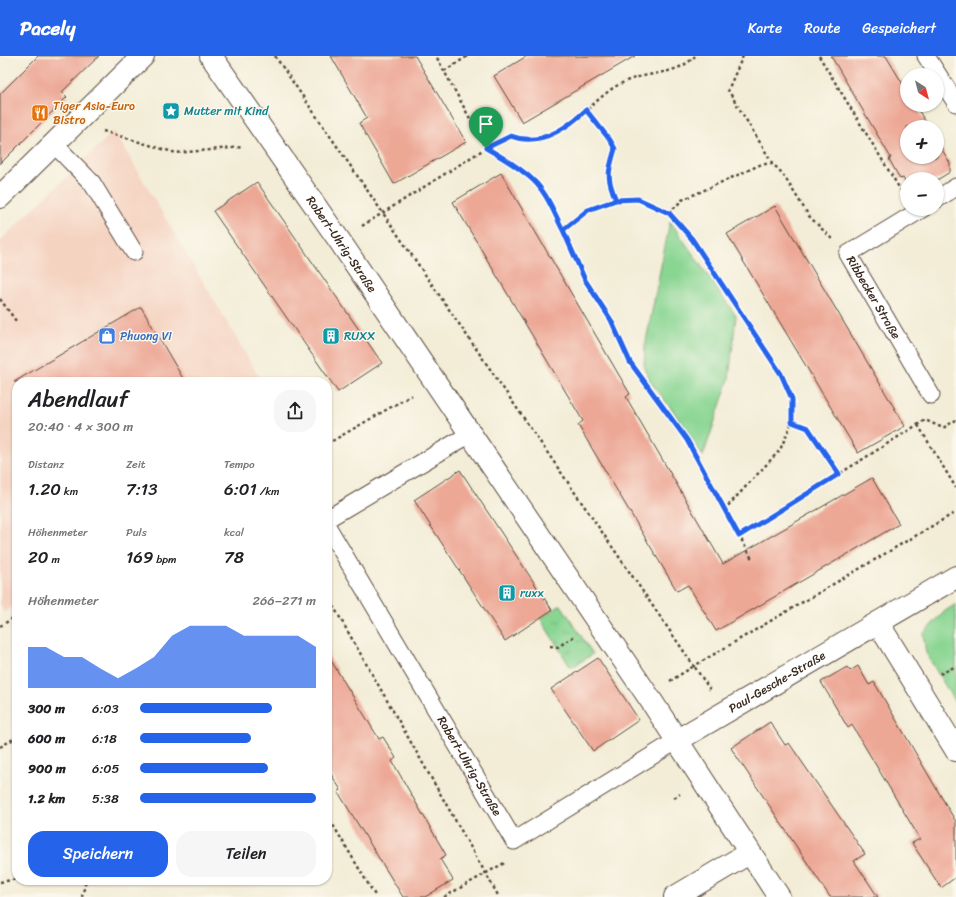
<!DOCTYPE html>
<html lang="de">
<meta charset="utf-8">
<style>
body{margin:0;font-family:Sriracha,sans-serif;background:#f6f6f6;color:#202124;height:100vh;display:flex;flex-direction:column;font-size:15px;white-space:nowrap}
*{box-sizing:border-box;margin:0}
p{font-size:13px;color:#757577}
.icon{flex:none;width:22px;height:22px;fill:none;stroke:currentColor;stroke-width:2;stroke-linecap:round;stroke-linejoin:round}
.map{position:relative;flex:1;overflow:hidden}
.side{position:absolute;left:12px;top:321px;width:320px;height:508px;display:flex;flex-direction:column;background:#fff;border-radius:16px;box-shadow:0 1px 3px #0004}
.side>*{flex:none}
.needle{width:26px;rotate:144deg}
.tools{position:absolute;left:900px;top:12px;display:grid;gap:8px}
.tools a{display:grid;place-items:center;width:44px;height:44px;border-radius:50%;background:#fff;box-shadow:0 1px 3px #0004;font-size:20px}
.pin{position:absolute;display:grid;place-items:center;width:34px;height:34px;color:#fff;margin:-41px -17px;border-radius:50% 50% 50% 0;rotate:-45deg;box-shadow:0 0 4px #0007}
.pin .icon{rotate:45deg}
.round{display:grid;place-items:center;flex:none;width:42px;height:42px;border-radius:16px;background:#f6f6f6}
.headline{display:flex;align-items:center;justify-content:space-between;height:68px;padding:0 16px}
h1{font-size:22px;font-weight:600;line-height:30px}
.stats{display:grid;grid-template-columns:repeat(3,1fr);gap:6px;height:68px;padding:4px 16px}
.stats div{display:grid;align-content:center}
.stats b{font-size:17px;font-weight:600}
.stats small{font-size:11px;font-weight:400}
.stats p{font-size:11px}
.chart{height:112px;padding:8px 16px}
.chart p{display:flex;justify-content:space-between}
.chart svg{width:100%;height:72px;margin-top:4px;fill:#2563eb;opacity:.7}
.button{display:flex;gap:8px;margin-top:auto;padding:8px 16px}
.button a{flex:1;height:46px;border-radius:16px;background:#2563eb;color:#fff;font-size:16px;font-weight:600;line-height:46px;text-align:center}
.button a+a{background:#f6f6f6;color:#202124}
ul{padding:0 16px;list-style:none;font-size:13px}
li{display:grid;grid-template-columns:64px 48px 1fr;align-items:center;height:30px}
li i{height:10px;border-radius:5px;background:#2563eb}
header{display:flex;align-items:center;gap:24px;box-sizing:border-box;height:56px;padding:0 20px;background:#2563eb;color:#fff}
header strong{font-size:19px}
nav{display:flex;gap:22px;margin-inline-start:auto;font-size:14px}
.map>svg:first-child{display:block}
.built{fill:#f5d3c1}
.grass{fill:url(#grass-tufts);stroke:#628058}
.park{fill:#89d592;stroke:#628058}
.building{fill:#eda795}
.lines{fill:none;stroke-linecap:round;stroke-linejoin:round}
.lane-casing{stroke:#57473a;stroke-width:19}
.street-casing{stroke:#57473a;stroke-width:24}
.path{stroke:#57473a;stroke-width:2.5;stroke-dasharray:3 3;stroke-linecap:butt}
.lane{stroke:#fff;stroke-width:17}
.street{stroke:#fff;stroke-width:22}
.route-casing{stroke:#fff;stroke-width:8}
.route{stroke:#2563eb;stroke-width:5}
.labels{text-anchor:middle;stroke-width:3;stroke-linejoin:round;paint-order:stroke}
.food-label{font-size:12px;fill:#c56008;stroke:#fbf7ec;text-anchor:start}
.culture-label{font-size:12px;fill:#0d838f;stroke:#fbf7ec;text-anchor:start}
.street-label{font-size:12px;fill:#3b2a1e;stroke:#fbf7ec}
.shop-label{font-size:12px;fill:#366cbe;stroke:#fbf7ec;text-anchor:start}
</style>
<header>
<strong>Pacely</strong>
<nav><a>Karte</a><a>Route</a><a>Gespeichert</a></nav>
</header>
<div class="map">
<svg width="956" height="841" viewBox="0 0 956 841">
<defs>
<pattern id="grass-tufts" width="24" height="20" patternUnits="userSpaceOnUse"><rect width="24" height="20" fill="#89d592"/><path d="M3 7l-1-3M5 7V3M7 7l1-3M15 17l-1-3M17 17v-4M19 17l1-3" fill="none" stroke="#77b77d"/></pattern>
</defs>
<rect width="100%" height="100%" fill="#fbf7ec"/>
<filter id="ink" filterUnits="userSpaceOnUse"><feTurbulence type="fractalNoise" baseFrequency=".025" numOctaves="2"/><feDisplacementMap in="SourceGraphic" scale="8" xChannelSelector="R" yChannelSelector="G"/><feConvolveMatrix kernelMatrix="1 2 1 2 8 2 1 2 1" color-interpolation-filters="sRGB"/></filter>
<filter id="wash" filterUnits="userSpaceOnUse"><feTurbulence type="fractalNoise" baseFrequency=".012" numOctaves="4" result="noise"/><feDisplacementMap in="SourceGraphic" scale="16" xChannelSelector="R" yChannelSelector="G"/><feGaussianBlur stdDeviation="0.9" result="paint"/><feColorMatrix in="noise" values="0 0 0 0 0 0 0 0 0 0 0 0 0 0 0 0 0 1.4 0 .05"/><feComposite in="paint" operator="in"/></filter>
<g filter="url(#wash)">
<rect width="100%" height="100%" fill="#f3edd7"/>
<path class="built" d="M114 75 262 326H17V548L4 556 0 548V185Z"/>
<path class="grass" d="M561 549 593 598 571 612 540 562Z"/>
<g class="park">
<path d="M670 165 736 260 729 323 703 400 671 352 649 324 644 308 645 290Z"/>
<path d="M956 548V648L926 597 923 578 945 555Z"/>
</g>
<g id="blocks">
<g class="building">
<path d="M38 0H99L62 36 67 41 0 108V38Z"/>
<path d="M331 0H415L466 86 394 128 359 67 367 62Z"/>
<path d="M527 0H635L522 66 494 20Z"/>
<path d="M831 0H886L907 35V49H915L929 71H907V101H937V85L950 107V116L937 124 907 123V129L903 122 900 123 889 103 891 102Z"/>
<path d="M501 117 630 338 626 341 723 508 872 422 899 468 716 575 688 529 677 535 578 369 583 365 453 146Z"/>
<path d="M257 126 382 307 338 336 213 155Z"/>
<path d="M775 150 905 370 858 397 727 178Z"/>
<path d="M141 251 185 326H14Z"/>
<path d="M460 414 552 554 505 585 414 444Z"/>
<path d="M327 598 379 683 383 681 396 702 392 705 446 799 440 803 453 824 425 841H403L338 736 341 734 327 712Z"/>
<path d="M598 602 639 664 593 695 551 633Z"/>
<path d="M858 610 869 629 874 626 956 766V821L941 832 912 787 920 783 852 669 848 672 821 626 847 611 850 615Z"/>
<path d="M770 666 785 689 789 687 865 798 854 805 878 841H830L731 692Z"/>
</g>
</g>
</g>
<g filter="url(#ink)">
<use href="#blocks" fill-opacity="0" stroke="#57473a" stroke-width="1"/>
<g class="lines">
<defs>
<g id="lane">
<path d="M926 0 956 47"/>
<path d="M54 88 92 127 134 196"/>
<path d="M937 143 956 131"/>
<path id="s1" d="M922 153 848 198 931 339"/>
<path d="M327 463 470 378"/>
<path id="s2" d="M327 470 514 785 676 685"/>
</g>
<g id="street">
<path id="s3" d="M211 0 339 184 650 643 779 841"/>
<path d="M0 141 143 0"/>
<path d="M878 567 956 694"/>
<path id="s4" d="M676 685 956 521"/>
<path d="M675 841 749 797"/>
</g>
</defs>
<use href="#lane" class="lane-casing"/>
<use href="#street" class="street-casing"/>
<g class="path">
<path d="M275 0 694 610 956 456"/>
<path d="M743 0 728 34 773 108"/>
<path d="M819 0 903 138"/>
<path d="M444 15 468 0"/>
<path d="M586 54 610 84 615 93C608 116 606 121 616 144"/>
<path d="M103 75 176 97 243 91"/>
<path d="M486 92 502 101 533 124 548 144 585 224 611 264 630 306 687 384 752 503"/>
<path d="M486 92 511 79C524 85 539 83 553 78 581 67 597 38 624 26 648 15 677 20 695 0"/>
<path d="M669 157 682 144 762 108H773L782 117 809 160 832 183"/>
<path d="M362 170 486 92 436 0"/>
<path d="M563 174 589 154 616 144 638 143 669 157 692 183 781 318 792 343V366L780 394 724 454"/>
<path d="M0 243 16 265"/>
<path d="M214 325V326"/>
<path d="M792 366 808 372 839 418"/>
<path d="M918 369 956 432"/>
<path d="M327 388 412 339"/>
<path d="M739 481 925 364 943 372 956 364"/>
<path d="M327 539 499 841"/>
<path d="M0 570 17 560"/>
<path d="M550 590 558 591 576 579"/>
<path d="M940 618 956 610"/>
<path d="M670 625 694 610 711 635"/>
<path d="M0 691 17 681"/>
<path d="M674 742 680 738"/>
<path d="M327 759 376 841"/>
<path d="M0 826 17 823"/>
<path d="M82 841 86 824"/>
<path d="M444 841 506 806"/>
</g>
<use href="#lane" class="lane"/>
<use href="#street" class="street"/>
</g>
</g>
<g class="lines" filter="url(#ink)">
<defs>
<path id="route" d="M486 92C502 101 519 111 533 124 547 137 554 157 563 174L588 154 616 144 638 143 669 157 692 183 781 318 792 343V366L808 372 839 418 739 480 687 384 630 306 611 264 585 224 563 174 588 154 616 144C606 121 608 116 615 93L610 84 586 54C566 73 539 91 511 80L486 92"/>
</defs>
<use href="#route" class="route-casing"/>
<use href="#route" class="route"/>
</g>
<defs>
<symbol id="sight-square" viewBox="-11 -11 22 22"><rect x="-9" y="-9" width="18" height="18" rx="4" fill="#0f9aa8" stroke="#fbf7ec"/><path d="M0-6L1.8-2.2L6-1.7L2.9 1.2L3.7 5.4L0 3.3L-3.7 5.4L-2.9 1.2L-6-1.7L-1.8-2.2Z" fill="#fff"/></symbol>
<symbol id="restaurant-square" viewBox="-11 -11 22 22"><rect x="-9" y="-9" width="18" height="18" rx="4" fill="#e8710a" stroke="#fbf7ec"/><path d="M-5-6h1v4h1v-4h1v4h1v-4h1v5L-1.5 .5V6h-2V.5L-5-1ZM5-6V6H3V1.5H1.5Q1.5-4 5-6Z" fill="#fff"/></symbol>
<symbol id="shop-square" viewBox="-11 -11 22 22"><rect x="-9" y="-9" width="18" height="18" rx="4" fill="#3f7fe0" stroke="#fbf7ec"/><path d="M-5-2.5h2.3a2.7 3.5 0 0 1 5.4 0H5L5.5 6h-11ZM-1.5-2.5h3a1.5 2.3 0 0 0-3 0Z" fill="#fff"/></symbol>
<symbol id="building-square" viewBox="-11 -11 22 22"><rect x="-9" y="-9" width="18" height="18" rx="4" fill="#0f9aa8" stroke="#fbf7ec"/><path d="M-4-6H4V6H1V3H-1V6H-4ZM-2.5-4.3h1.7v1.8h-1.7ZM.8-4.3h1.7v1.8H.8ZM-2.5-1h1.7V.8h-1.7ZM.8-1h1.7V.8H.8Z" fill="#fff"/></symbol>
</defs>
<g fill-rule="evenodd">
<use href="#sight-square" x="161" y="45" width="20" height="20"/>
<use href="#restaurant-square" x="30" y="47" width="20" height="20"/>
<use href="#shop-square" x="97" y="270" width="20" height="20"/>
<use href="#building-square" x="321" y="270" width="20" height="20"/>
<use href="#building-square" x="497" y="527" width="20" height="20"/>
</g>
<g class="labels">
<g class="food-label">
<text x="53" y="54">Tiger Asia-Euro<tspan x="53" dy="14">Bistro</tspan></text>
</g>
<g class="culture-label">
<text x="184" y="59">Mutter mit Kind</text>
<text x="344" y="284">RUXX</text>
<text x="520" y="541">ruxx</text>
</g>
<g class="street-label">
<text dy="4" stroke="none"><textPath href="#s3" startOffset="229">Robert-Uhrig-Straße</textPath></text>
<text dy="4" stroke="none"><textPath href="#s1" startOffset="137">Ribbecker Straße</textPath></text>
<text dy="4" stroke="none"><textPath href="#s4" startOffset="117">Paul-Gesche-Straße</textPath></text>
<text dy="4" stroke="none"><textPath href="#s2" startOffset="279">Robert-Uhrig-Straße</textPath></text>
</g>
<g class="shop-label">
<text x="120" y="284">Phuong Vi</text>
</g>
</g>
</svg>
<div class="tools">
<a><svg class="needle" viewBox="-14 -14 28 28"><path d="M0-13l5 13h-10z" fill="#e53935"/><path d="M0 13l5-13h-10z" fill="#757577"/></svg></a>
<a>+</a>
<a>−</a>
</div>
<div class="pin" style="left:486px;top:92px;background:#1e9e55"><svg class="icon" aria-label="arrive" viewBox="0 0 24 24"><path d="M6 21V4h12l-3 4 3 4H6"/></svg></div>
<section class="side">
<div class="headline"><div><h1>Abendlauf</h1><p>20:40 · 4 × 300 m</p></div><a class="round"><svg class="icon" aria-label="share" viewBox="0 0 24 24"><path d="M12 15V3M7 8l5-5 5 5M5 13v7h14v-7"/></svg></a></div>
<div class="stats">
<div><p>Distanz</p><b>1.20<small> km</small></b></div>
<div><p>Zeit</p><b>7:13</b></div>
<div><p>Tempo</p><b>6:01<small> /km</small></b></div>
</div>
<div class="stats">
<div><p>Höhenmeter</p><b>20<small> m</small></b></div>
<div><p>Puls</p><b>169<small> bpm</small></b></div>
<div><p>kcal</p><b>78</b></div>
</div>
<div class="chart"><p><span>Höhenmeter</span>266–271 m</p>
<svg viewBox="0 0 160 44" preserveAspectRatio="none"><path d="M0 44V19L10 19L20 25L30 25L40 32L50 38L60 32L70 25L80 12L90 6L100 6L110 6L120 12L130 12L140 12L150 12L160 19V44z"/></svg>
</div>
<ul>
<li><b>300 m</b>6:03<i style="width:75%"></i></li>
<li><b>600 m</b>6:18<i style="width:63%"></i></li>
<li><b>900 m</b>6:05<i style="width:73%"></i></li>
<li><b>1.2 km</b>5:38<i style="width:100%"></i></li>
</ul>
<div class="button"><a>Speichern</a><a>Teilen</a></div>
</section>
</div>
